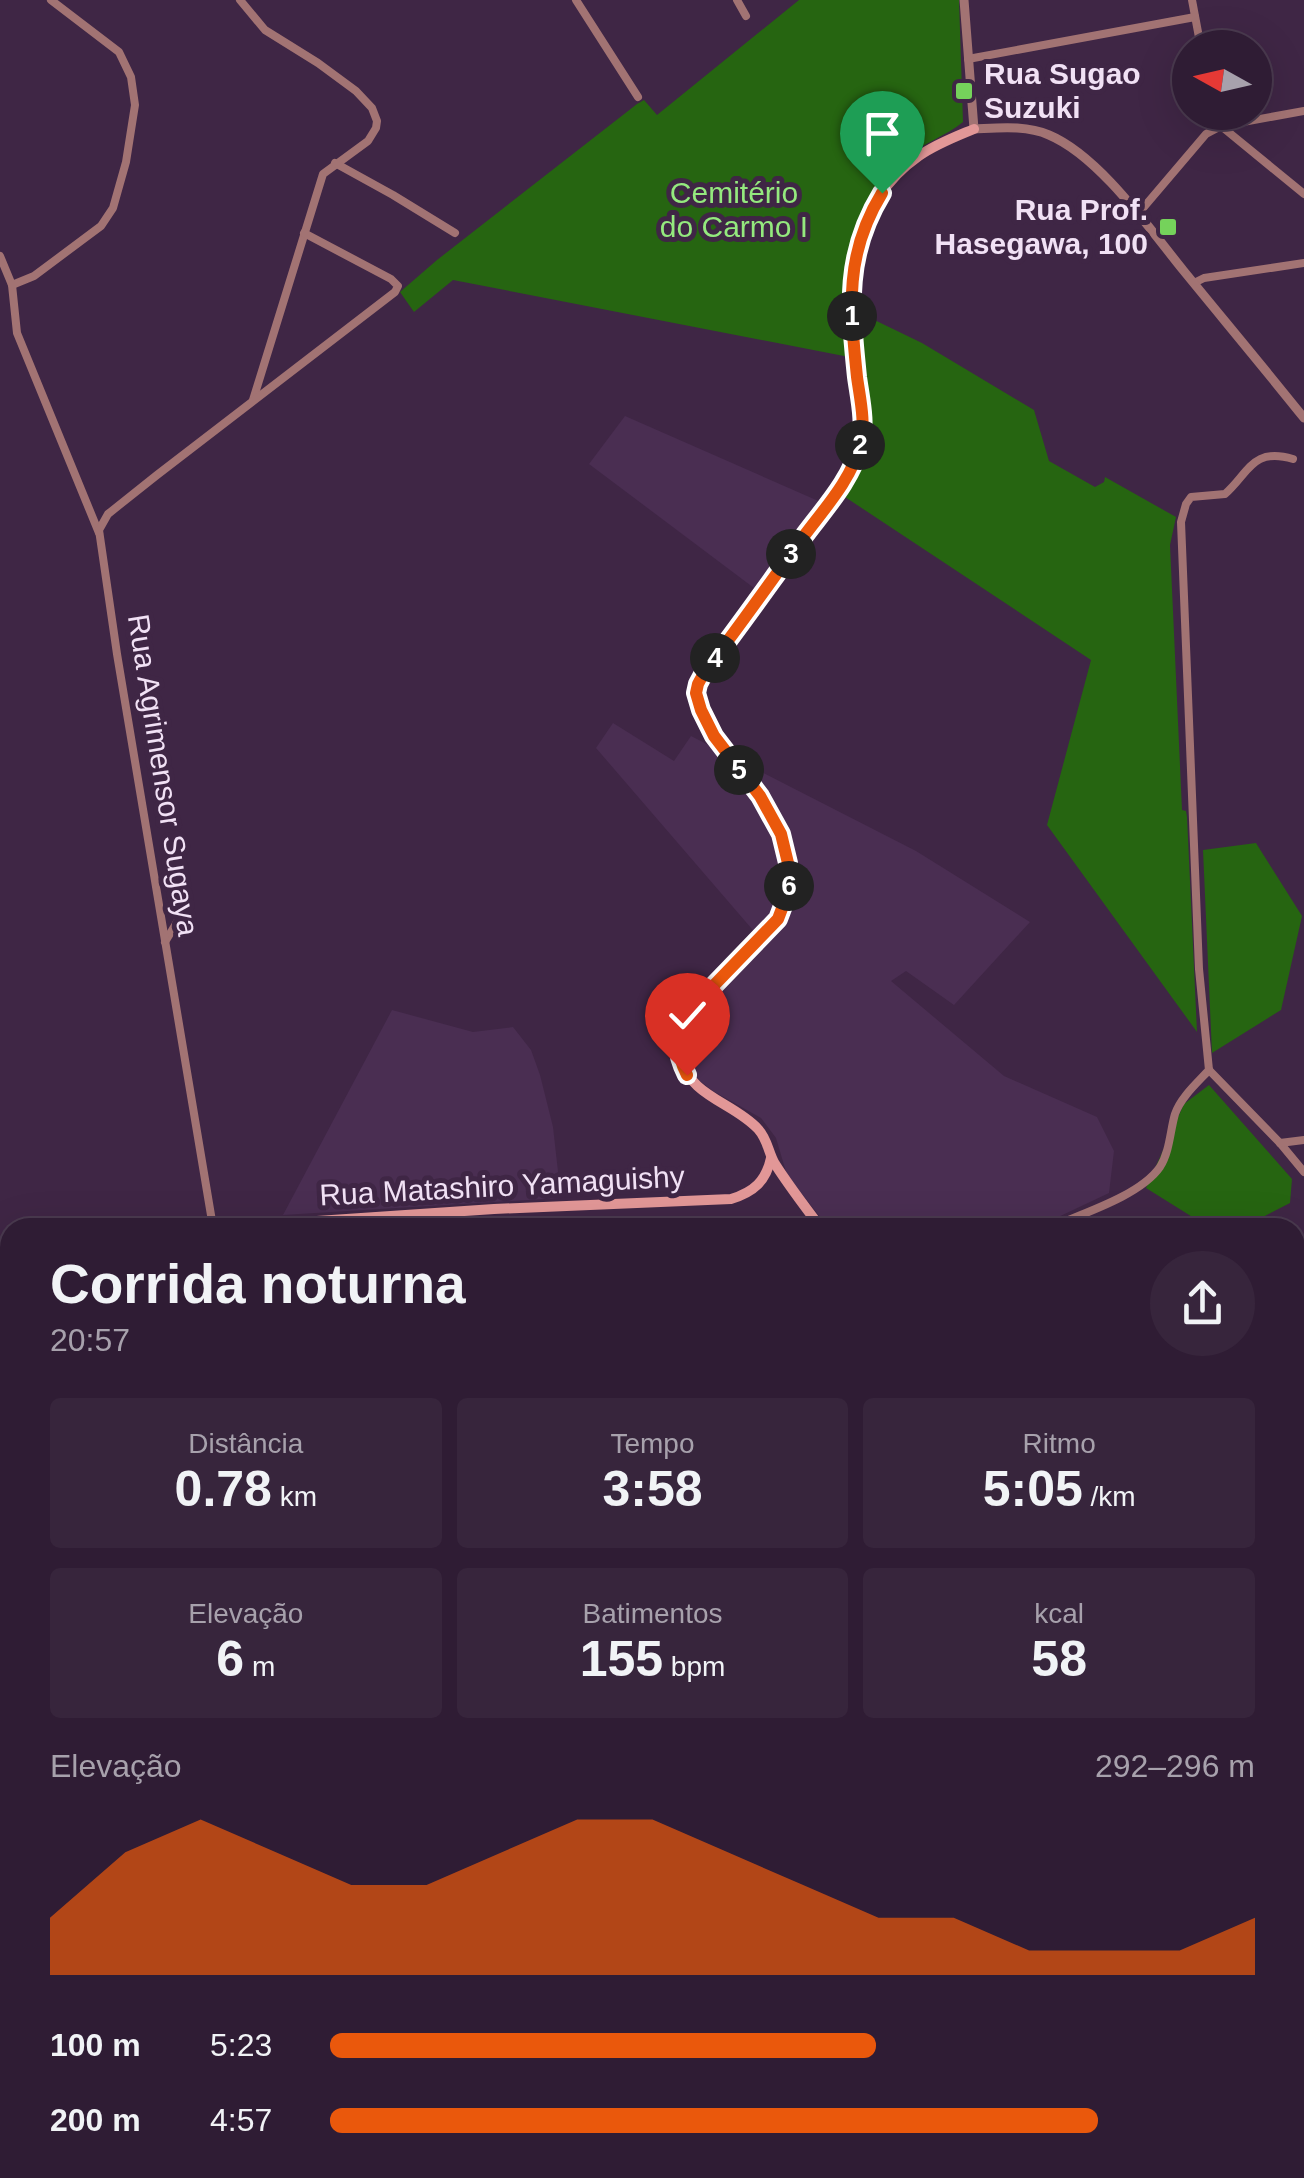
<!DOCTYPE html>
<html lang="pt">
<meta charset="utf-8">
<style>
body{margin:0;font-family:Arial,sans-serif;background:#37253c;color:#f1f3f6;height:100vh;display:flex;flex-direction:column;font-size:38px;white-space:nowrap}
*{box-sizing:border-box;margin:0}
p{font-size:32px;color:#a7a1ac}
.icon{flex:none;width:55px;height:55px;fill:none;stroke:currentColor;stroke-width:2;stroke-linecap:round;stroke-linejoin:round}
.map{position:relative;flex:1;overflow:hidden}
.side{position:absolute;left:0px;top:1218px;width:1305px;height:962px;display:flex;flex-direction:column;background:#2f1c34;border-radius:30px 30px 0 0;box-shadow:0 10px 40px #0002,0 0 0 2px #4a3a4f}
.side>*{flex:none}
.needle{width:65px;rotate:278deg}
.tools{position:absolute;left:1172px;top:30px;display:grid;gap:20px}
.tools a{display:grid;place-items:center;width:100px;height:100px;border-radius:50%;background:#2f1c34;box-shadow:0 10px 40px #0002,0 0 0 2px #4a3a4f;font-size:50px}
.pin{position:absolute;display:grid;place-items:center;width:85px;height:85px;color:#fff;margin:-102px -42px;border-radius:50% 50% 50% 0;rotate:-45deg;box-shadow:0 0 10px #0007}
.pin .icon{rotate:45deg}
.km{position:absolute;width:50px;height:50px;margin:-25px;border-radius:50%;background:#222;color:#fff;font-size:28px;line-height:50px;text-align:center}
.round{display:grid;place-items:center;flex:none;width:105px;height:105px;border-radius:52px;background:#37253c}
.summary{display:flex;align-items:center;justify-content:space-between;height:170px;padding:0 50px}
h1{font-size:55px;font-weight:800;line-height:75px}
.metrics{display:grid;grid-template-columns:repeat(3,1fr);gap:15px;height:170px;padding:10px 50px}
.metrics div{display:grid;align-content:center;border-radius:10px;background:#37253c;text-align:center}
.metrics b{font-size:50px;font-weight:800}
.metrics small{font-size:28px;font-weight:400}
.metrics p{font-size:28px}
.chart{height:280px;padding:20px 50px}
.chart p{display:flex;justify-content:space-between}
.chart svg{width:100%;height:180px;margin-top:10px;fill:#ea580c;opacity:.7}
ul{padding:0 50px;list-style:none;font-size:32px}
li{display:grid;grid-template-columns:160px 120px 1fr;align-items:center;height:75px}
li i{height:25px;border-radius:12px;background:#ea580c}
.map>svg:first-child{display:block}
.built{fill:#4a2e52}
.green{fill:#266511}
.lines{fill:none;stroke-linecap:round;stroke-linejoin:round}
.minor{stroke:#a27373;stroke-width:8}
.tertiary{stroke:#a27373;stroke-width:9}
.secondary{stroke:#e29797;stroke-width:10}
.route-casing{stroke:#fff;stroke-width:20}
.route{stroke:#ea580c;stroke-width:12}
.poi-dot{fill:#75d25b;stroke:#3f2645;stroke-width:4}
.labels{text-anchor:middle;stroke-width:10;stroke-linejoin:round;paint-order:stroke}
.poi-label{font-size:30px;font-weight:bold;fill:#f1e1f5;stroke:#3f2645;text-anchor:start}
.park-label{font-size:30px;fill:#94e97e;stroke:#3f2645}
.street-label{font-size:30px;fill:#f1e1f5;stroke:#3f2645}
</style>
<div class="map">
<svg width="1304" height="2178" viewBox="0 0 1304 2178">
<rect width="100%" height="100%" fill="#3f2645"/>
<g class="built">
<path d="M625 416 823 503 762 594 589 464Z"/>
<path d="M613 723 674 761 691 736 916 851 1030 922 954 1005 906 971 891 981 1004 1076 1097 1117 1114 1151 1109 1193 1037 1227H828L787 1175 776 1138 761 1118 713 1091 700 1081 692 1069 686 1053 685 1036 693 1017 764 943 596 748Z"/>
<path d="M392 1010 473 1032 513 1027 531 1050 540 1075 553 1127 561 1198 283 1215Z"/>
<path d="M0 1261 10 1268V1471L0 1468Z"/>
<path d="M514 2170H647L650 2178H457Z"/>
</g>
<g class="green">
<path d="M799 0H959L963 122C946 136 923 143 905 158 865 190 844 245 845 295 845 316 848 336 849 357L453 280 414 312 400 292 437 260 637 104 644 100 657 115Z"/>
<path d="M860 313 922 343 1034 410 1049 461 1095 487 1104 482 1105 477 1176 517 1170 545 1182 810 1186 811 1187 817 1197 1032 1047 825 1091 660 839 493 863 443 859 344Z"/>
<path d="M1256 843 1302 916 1281 1010 1212 1053 1203 850Z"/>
<path d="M1209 1085 1292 1179 1290 1203 1261 1218 1256 1227H1224L1194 1218 1146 1188 1184 1104Z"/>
</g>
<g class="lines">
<g class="minor">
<path d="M240 0 265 30 318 63 356 91 372 108 377 121 376 128 368 141 323 174 253 400"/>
<path d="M576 0 638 97"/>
<path d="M737 0 746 16"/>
<path d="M1192 0 1201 48"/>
<path d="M968 59 1195 17"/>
<path d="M1221 126 1304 194"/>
<path d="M1221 126 1304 111"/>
<path d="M335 163 393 195 455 233"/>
<path d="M1138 214 1206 134 1221 126 1214 112"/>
<path d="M0 256 12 285 17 333 99 533"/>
<path d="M1194 283 1204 278 1304 263"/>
<path d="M12 285 34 276 101 226 113 208 126 162 135 105 131 77 119 52 51 0"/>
<path d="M165 942 189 902"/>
<path d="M1209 1070 1199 969 1181 522 1186 504 1191 497 1225 494C1249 473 1252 447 1293 459"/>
<path d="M1209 1070 1280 1143 1304 1172"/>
<path d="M1280 1143 1304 1140"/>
<path d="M213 1227 117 654 99 530 108 514 157 475 395 292 398 286 391 279 304 233"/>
<path d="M1049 1228C1081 1214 1140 1196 1160 1167 1170 1151 1170 1131 1175 1114 1181 1097 1197 1083 1209 1070"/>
<path d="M0 1952 10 1955"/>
<path d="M1295 1961 1304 1963"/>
<path d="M420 2178 493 2170"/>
<path d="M826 2178 829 2170"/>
</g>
<path class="tertiary" d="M964 0 974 129C999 128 1026 125 1049 135 1099 156 1149 228 1183 270 1223 319 1264 368 1304 418"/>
<g class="secondary">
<path d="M213 1228 494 1209 731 1199C754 1192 766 1181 771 1158"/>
<path d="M821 1228C805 1207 789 1186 775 1164 768 1152 768 1140 758 1129 733 1102 690 1097 680 1057 675 1037 683 1022 694 1006L778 919 789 890 786 850 772 816 714 736 701 711 696 693 698 684 705 671C737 629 768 585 800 542 820 514 845 486 858 453 868 427 859 396 857 370 848 290 846 207 919 156 936 144 955 137 974 129"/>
<path d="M0 1585 10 1582"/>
<path d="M863 2170 875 2178"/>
<path d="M1291 2178 1304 2173"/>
</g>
</g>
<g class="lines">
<defs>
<path id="route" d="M687 1075C673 1047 676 1031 694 1006L778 919 789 890 788 863 781 834 760 796 714 736 701 710 696 693 698 684 705 671C739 627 771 581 804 536 824 509 852 479 860 445 866 423 860 399 857 377 850 308 844 255 882 193"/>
</defs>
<use href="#route" class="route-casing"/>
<use href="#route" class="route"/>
</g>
<g class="poi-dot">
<rect x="954" y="81" width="20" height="20" rx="5"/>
<rect x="1158" y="217" width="20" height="20" rx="5"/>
</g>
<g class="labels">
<g class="poi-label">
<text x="984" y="84">Rua Sugao<tspan x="984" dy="34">Suzuki</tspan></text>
<text x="1148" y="220" text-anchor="end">Rua Prof.<tspan x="1148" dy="34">Hasegawa, 100</tspan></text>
</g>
<g class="park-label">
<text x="734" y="203">Cemitério<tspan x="734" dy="34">do Carmo I</tspan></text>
</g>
<g class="street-label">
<text transform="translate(163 775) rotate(81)" y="10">Rua Agrimensor Sugaya</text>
<text transform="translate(502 1186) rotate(-3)" y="10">Rua Matashiro Yamaguishy</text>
</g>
</g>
</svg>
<div class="tools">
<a><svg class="needle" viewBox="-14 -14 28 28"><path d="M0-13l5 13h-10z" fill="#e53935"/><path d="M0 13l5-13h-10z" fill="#a7a1ac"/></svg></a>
</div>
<div class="pin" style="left:882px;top:193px;background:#1e9e55"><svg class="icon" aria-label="arrive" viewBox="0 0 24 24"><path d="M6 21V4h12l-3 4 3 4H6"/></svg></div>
<div class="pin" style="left:687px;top:1075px;background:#d93025"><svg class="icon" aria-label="check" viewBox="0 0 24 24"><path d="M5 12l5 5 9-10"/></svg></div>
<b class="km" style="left:852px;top:316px">1</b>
<b class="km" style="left:860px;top:445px">2</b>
<b class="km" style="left:791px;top:554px">3</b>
<b class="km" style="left:715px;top:658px">4</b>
<b class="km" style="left:739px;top:770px">5</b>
<b class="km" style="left:789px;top:886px">6</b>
<section class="side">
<div class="summary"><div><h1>Corrida noturna</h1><p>20:57</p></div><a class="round"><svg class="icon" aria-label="share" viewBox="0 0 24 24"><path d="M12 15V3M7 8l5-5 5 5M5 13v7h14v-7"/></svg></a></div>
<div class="metrics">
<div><p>Distância</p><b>0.78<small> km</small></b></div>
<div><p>Tempo</p><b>3:58</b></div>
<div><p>Ritmo</p><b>5:05<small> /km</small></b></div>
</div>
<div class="metrics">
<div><p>Elevação</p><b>6<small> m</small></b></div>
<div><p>Batimentos</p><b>155<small> bpm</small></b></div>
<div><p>kcal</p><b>58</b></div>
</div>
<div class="chart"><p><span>Elevação</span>292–296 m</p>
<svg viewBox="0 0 160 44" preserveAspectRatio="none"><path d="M0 44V30L10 14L20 6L30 14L40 22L50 22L60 14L70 6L80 6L90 14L100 22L110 30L120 30L130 38L140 38L150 38L160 30V44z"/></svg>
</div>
<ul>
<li><b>100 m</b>5:23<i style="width:59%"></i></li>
<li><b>200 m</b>4:57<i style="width:83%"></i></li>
</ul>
</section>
</div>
